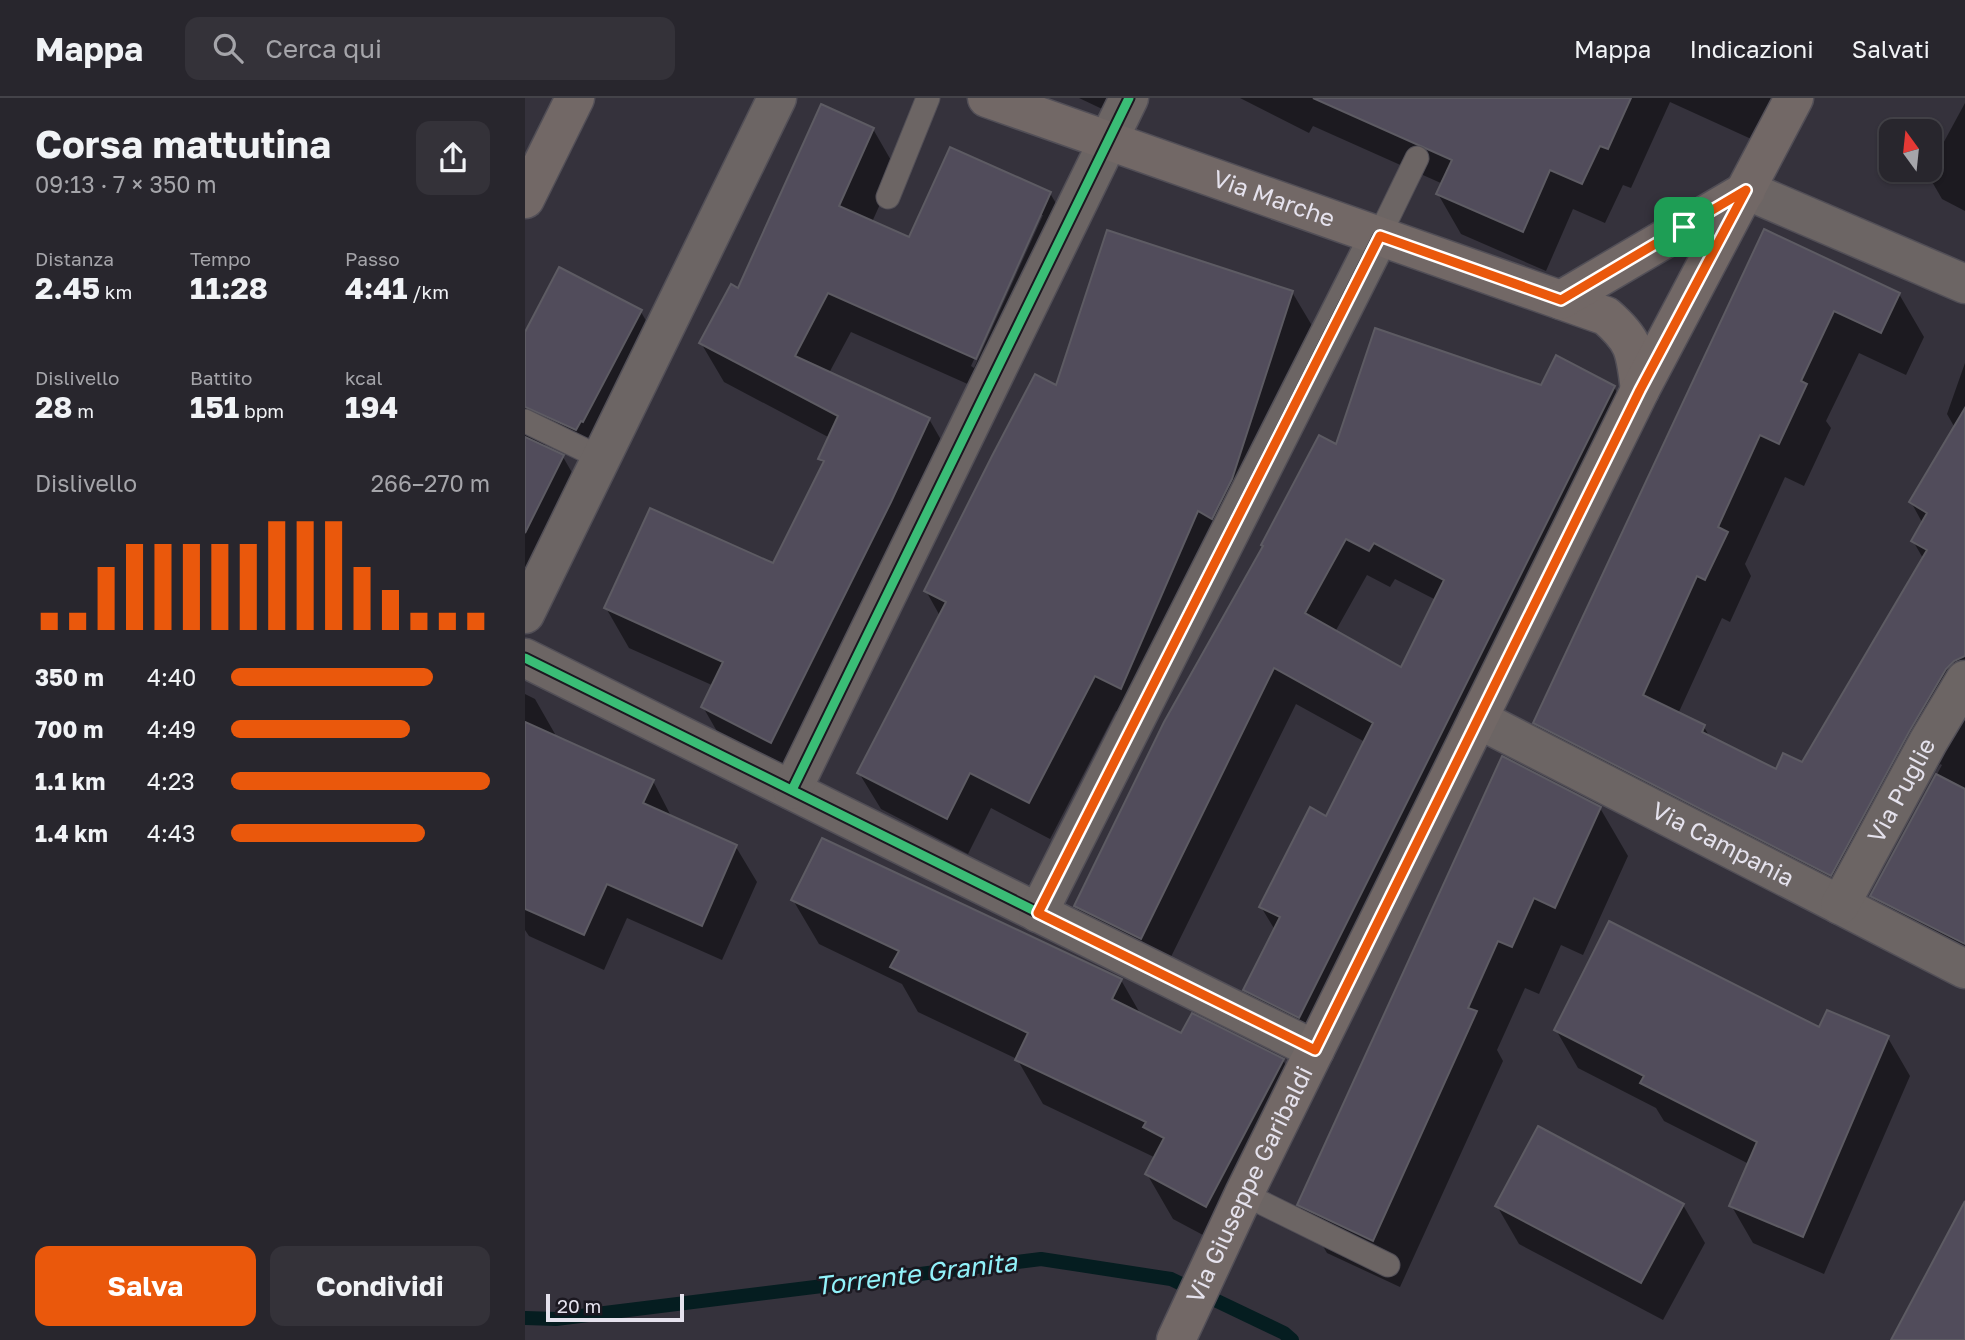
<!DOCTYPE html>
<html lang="it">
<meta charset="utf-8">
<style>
body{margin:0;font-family:"Golos Text",sans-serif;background:#343239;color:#f1f3f6;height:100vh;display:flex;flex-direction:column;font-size:26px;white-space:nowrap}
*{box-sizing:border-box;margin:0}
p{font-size:23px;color:#a5a5aa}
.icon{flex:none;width:38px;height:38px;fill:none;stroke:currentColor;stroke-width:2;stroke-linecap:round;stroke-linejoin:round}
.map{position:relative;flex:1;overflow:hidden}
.panel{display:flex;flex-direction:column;background:#28262d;width:525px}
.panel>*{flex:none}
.needle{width:46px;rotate:345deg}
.buttons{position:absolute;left:1354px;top:21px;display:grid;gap:14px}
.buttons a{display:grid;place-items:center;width:63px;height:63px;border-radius:14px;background:#28262d;box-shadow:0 2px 5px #0004,0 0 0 2px #444349;font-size:35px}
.scale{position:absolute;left:21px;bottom:18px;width:138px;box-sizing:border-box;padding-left:7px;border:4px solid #e5e2ed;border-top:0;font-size:19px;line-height:24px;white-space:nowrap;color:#e5e2ed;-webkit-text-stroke:5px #1b1820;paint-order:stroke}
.pin{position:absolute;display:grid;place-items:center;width:60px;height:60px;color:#fff;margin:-30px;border-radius:14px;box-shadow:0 4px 10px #0006}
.round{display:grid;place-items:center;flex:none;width:74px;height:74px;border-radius:14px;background:#343239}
.summary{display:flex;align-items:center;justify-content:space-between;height:119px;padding:0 35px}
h1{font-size:38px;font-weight:700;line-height:52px}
.stats{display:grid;grid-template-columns:repeat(3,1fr);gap:10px;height:119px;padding:7px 35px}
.stats div{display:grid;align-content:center}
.stats b{font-size:30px;font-weight:700}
.stats small{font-size:19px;font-weight:400}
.stats p{font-size:19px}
.chart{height:196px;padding:14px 35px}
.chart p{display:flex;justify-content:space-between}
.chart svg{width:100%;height:126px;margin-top:7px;stroke:#ea580c;stroke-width:6}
.cta{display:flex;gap:14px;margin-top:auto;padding:14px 35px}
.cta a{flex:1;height:80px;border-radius:14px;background:#ea580c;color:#fff;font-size:28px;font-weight:700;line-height:80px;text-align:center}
.cta a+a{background:#343239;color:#f1f3f6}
ul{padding:0 35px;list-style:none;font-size:23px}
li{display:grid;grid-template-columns:112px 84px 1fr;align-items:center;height:52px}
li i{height:18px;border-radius:9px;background:#ea580c}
header{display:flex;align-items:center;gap:42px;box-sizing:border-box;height:98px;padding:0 35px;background:#28262d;border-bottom:2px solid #444349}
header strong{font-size:33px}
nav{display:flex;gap:38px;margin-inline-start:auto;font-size:24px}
.search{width:490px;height:63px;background:#343239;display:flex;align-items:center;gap:18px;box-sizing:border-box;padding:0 24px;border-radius:14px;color:#a5a5aa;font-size:26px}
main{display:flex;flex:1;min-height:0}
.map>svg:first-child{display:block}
.shadow{fill:#0007;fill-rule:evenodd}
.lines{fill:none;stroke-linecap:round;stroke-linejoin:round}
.stream{stroke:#051d20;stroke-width:14}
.building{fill:#514c5b;stroke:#5d5b63;stroke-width:2;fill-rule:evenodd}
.service-casing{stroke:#524f57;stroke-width:25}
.minor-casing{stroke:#524f57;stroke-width:41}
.secondary-casing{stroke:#524f57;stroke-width:41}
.service{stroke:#6c6564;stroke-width:23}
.minor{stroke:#6c6564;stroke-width:38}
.secondary{stroke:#726866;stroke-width:38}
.cycleway-casing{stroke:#1b1820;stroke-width:13}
.cycleway{stroke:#3abd76;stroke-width:9}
.route-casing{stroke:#fff;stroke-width:14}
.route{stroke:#ea580c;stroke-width:9}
.labels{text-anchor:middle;stroke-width:5;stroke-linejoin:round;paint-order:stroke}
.street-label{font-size:24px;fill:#e5e2ed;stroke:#1b1820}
.water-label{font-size:26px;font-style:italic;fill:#91f2fa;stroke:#1b1820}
</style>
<header>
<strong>Mappa</strong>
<div class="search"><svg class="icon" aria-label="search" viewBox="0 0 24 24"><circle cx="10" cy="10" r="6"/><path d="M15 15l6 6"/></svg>Cerca qui</div>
<nav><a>Mappa</a><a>Indicazioni</a><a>Salvati</a></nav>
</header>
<main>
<section class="panel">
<div class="summary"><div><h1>Corsa mattutina</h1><p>09:13 · 7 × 350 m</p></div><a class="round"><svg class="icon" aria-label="share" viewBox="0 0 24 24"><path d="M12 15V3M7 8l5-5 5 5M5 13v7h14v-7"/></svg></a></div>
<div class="stats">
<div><p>Distanza</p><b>2.45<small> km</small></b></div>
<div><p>Tempo</p><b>11:28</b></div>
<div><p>Passo</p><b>4:41<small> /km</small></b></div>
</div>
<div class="stats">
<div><p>Dislivello</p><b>28<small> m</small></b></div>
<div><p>Battito</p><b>151<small> bpm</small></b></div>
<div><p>kcal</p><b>194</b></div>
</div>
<div class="chart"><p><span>Dislivello</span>266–270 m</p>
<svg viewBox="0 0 160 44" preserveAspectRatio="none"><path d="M5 44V38M15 44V38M25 44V22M35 44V14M45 44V14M55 44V14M65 44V14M75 44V14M85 44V6M95 44V6M105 44V6M115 44V22M125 44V30M135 44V38M145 44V38M155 44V38"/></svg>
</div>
<ul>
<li><b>350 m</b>4:40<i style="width:78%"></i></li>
<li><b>700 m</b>4:49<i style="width:69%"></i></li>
<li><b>1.1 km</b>4:23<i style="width:100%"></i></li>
<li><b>1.4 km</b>4:43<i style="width:75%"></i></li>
</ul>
<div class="cta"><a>Salva</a><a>Condividi</a></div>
</section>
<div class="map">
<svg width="1440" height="1242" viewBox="0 0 1440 1242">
<rect width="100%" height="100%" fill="#35323c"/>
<g class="shadow">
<path d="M554 0H602L594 19Z"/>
<path d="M715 0H1269L1246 50 1145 4 1106 90 1098 87 1080 125 1048 111 1021 173 936 136 913 96 918 86 788 28 784 35Z"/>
<path d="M1440 5V113L1417 101 1402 75Z"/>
<path d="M348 31 371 71 347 124 385 142 525 95 548 135 474 300 326 234 304 275 404 321 427 361 269 683 201 649 178 609 189 588 104 550 81 510 249 468 299 367 295 361 305 340 199 284 176 245 214 193ZM514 117H518L449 270 446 268Z"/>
<path d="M1240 134 1374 196 1399 239 1381 277 1334 255 1301 323 1306 330 1279 388 1260 379 1220 466 1226 478 1205 524 1197 520 1153 616 1179 629 1186 641 1251 673 1278 667 1399 462 1388 443 1398 426 1386 404 1430 330 1422 316 1440 265V876L1372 841 1347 798 1417 667 1415 666 1408 677 1331 820 1035 668 1010 625Z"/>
<path d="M767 194 789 231 617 627 591 613 525 741 466 710 443 756 356 711 334 675 415 518 401 493 532 290Z"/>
<path d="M116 214 138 252 80 360 29 348 21 347 17 349 38 359 60 397 0 512V238Z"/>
<path d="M1017 289H1089L1110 326 796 956 742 929 720 892 750 832 736 809 802 720 840 644 771 606 637 877 572 845 551 808 812 348ZM842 477 865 489 870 481 911 502 876 572 810 534Z"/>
<path d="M0 596 10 601 30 636 29 639 128 683 147 720 211 749 232 784 197 862 102 820 79 872 4 838 0 832Z"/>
<path d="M977 660 1075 710 1103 758 1058 857 1036 847 1014 896 1000 890 972 952 978 963 875 1189 802 1155 774 1107Z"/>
<path d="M268 802 529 852 531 850 596 882 616 917 657 937 758 962 783 1007 706 1152 648 1121 622 1076 631 1060 518 1006 492 961 393 914 377 886 294 846Z"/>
<path d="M1031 932H1295L1363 940 1385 978 1299 1176 1228 1145 1206 1107 1224 1066 1139 1023 1131 1010 1053 970Z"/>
<path d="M1158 1107 1180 1145 1138 1222 994 1146 972 1108Z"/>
</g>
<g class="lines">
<path class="stream" d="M0 1220 31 1221 516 1161 646 1181 759 1235 767 1242"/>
</g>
<g class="building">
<path d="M788 0H1106L1083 51 1075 48 1057 86 1025 72 998 134 911 96 927 62Z"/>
<path d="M296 6 349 30 314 108 384 139 425 49 526 94 451 261 303 195 270 258 405 320 366 404 246 645 176 609 198 564 79 510 125 410 248 465 299 363 293 361 313 318 174 245 206 186 213 190Z"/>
<path d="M1239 131 1375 195 1356 235 1309 213 1276 283 1282 286 1254 346 1235 337 1193 429 1203 434 1180 482 1172 478 1118 597 1180 627 1177 634 1251 671 1258 655 1277 664 1402 452 1386 443 1402 415 1384 404 1440 310V558L1429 563 1421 571 1384 634 1306 778 1008 625Z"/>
<path d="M582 132 768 193 707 381 687 421 673 413 596 591 570 578 504 705 445 675 422 721 332 675 421 504 399 493 467 358 510 276 531 287Z"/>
<path d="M34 169 117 212 58 324 56 323 51 332 0 309V234Z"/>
<path d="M850 230 1016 287 1031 257 1090 288 774 920 718 892 755 819 734 809 785 709 801 718 848 625 749 570 616 841 549 808 639 624 738 448 736 447 794 337 811 346ZM821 441 844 453 849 445 919 482 876 569 780 515Z"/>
<path d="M0 339 39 357 0 435Z"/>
<path d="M0 624 129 682 118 705 212 747 177 828 82 786 59 837 0 811Z"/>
<path d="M977 658 1076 709 1030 810 1009 800 987 849 973 843 943 910 952 913 848 1143 772 1107Z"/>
<path d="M1411 676 1440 691V846L1345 798Z"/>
<path d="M297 740 597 881 587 901 656 935 667 915 759 961 681 1109 620 1076 639 1040 618 1029 621 1024 490 962 503 935 365 869 374 853 266 802Z"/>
<path d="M1084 823 1294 929 1302 912 1364 938 1278 1139 1204 1108 1232 1044 1115 985 1119 978 1029 932Z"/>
<path d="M1013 1028 1159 1106 1116 1185 970 1108Z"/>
<path d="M1440 1103V1242H1366Z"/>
</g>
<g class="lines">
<defs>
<g id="service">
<path d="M363 99 403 0"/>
<path d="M854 138 892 60"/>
<path d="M0 323 76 360"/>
<path d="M719 1096 863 1167"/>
</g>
<g id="minor">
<path d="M1221 92 1440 186"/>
<path d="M0 516 252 0"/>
<path d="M0 560 790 952"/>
<path id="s1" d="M953 621 1440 871"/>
<path d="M267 692 604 0"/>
<path id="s2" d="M1315 807 1403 644 1440 582"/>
<path d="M513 815 854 138"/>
</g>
<g id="secondary">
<path id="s3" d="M462 0 1081 218C1111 244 1110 254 1115 292"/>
<path d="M0 101 50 0"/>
<path d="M1036 202 1221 93"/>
<path id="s4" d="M651 1242 719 1096 1115 292 1269 0"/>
</g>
</defs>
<use href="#service" class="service-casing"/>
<use href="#minor" class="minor-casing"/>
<use href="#secondary" class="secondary-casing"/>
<use href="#service" class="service"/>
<use href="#minor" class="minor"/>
<use href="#secondary" class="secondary"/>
<defs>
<g id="cycleway">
<path d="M0 560 790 952"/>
<path d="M267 692 604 0"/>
<path d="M513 815 854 138"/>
</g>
</defs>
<use href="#cycleway" class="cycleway-casing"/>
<use href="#cycleway" class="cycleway"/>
</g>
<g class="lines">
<defs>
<path id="route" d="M1221 92 1115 292 790 952 513 815 855 138 1036 202Z"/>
</defs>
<use href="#route" class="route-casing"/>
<use href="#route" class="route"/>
</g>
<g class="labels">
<g class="street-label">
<text dy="8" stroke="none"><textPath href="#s3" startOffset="304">Via Marche</textPath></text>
<text dy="8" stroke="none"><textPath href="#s2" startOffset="130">Via Puglie</textPath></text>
<text dy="8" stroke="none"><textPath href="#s1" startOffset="275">Via Campania</textPath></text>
<text dy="8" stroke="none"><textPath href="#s4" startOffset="172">Via Giuseppe Garibaldi</textPath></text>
</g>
<g class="water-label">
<text transform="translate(391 1176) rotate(-7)" y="9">Torrente Granita</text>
</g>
</g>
</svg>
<div class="buttons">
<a><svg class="needle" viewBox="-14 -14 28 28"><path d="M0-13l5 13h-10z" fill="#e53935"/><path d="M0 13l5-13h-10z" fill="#a5a5aa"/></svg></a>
</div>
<div class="scale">20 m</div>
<div class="pin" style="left:1159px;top:129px;background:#1e9e55"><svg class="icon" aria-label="arrive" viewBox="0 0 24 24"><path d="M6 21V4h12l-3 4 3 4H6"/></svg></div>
</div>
</main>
